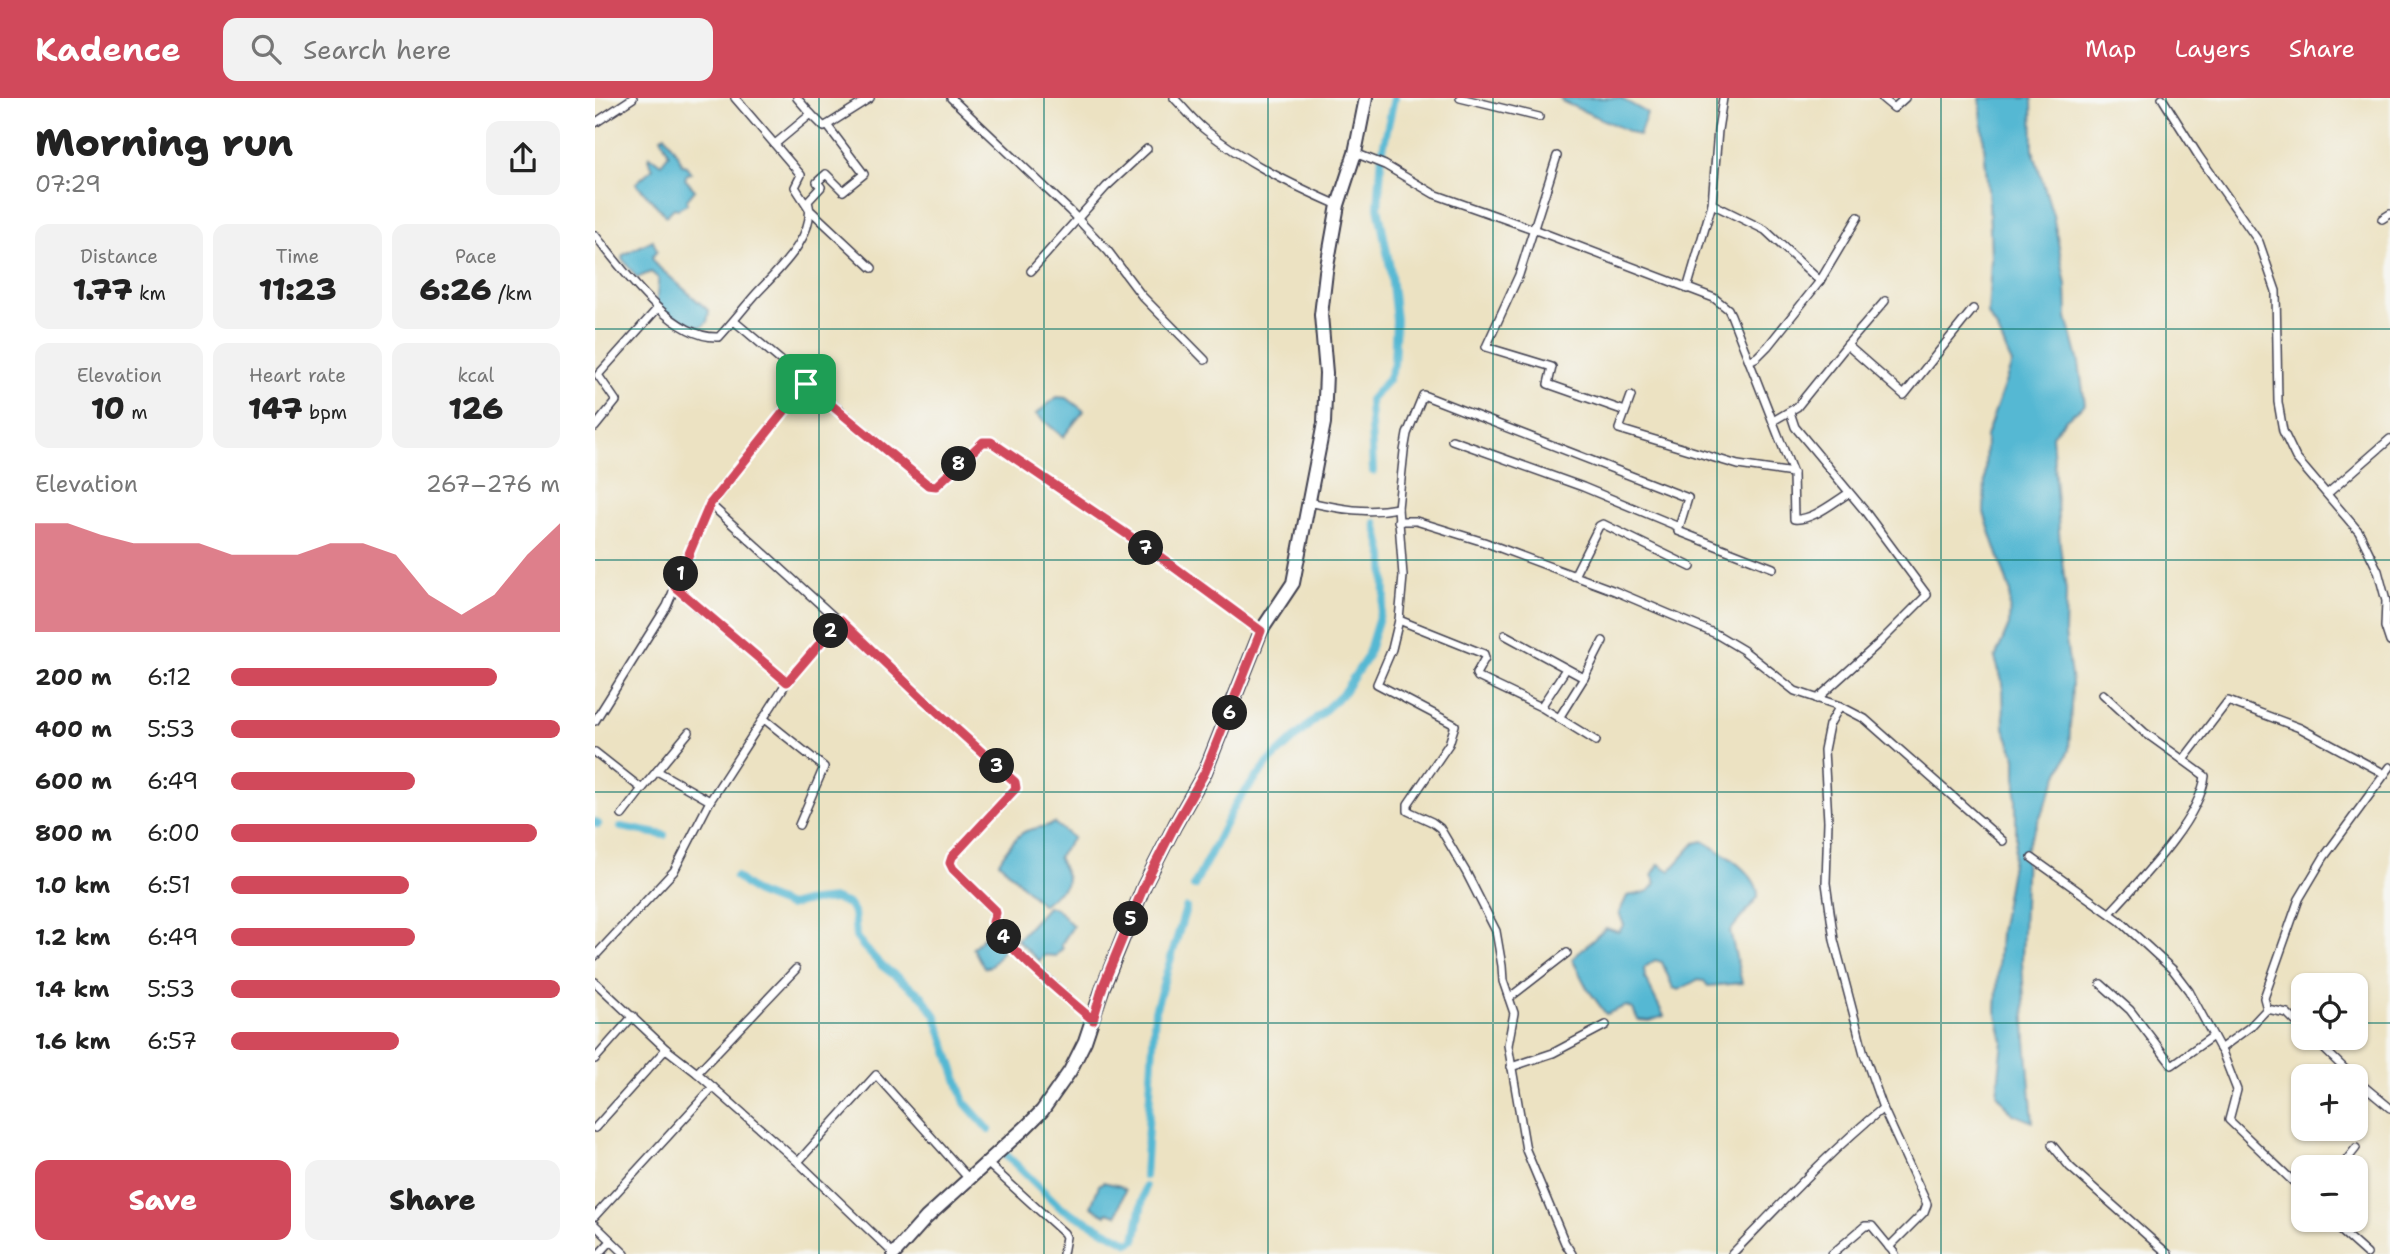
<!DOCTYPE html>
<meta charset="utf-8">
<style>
body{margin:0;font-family:"Shantell Sans",sans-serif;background:#f2f2f2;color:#222;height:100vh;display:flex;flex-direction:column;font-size:26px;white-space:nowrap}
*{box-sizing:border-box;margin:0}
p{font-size:23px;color:#767676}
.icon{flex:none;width:38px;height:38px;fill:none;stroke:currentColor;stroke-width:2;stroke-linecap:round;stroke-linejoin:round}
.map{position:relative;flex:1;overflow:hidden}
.side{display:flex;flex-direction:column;background:#fff;width:595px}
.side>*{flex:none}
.buttons{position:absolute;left:1696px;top:875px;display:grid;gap:14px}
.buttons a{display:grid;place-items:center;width:77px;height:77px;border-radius:14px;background:#fff;box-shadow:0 2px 5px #0004;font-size:35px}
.pin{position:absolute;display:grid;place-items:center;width:60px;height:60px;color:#fff;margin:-30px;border-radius:14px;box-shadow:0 4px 10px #0006}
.km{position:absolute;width:35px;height:35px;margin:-18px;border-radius:50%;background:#222;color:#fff;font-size:19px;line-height:35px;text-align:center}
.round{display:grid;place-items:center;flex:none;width:74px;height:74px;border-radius:14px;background:#f2f2f2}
.overview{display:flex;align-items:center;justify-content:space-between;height:119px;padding:0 35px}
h1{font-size:38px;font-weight:800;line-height:52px}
.metrics{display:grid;grid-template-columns:repeat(3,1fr);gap:10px;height:119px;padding:7px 35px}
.metrics div{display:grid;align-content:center;border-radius:14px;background:#f2f2f2;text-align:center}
.metrics b{font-size:30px;font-weight:800}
.metrics small{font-size:19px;font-weight:400}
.metrics p{font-size:19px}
.chart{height:196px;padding:14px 35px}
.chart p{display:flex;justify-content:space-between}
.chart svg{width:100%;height:126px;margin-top:7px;fill:#d1495b;opacity:.7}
.cta{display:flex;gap:14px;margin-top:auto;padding:14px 35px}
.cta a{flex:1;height:80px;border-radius:14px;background:#d1495b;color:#fff;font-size:28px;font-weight:800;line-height:80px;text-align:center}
.cta a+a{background:#f2f2f2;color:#222}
ul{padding:0 35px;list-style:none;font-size:23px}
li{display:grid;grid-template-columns:112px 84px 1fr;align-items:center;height:52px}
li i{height:18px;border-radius:9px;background:#d1495b}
header{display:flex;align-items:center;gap:42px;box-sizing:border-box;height:98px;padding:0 35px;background:#d1495b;color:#fff}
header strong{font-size:33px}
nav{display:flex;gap:38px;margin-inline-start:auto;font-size:24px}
.search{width:490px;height:63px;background:#f2f2f2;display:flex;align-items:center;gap:18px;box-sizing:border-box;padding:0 24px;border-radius:14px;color:#767676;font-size:26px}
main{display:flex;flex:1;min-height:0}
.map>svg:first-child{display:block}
.water{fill:#55b8d3;stroke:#3c6d87;stroke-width:2}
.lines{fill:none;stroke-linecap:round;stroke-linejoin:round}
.canal{stroke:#55b8d3;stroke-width:8}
.street-casing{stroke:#403f4f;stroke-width:10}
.primary-casing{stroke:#403f4f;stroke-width:16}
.street{stroke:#fff;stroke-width:7}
.primary{stroke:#fff;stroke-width:12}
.route-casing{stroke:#fff;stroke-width:14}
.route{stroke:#d1495b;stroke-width:9}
.grid{fill:none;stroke:#0f766e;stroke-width:2;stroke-opacity:0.55}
</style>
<header>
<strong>Kadence</strong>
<div class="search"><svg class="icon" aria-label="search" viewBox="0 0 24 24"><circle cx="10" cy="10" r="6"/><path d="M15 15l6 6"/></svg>Search here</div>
<nav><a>Map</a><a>Layers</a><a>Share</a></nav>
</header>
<main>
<section class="side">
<div class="overview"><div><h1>Morning run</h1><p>07:29</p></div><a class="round"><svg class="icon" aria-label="share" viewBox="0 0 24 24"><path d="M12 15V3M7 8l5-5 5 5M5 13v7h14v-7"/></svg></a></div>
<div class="metrics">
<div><p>Distance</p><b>1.77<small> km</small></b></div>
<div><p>Time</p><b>11:23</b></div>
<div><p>Pace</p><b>6:26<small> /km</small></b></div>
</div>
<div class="metrics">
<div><p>Elevation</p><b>10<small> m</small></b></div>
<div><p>Heart rate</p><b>147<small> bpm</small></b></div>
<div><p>kcal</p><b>126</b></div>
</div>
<div class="chart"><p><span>Elevation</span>267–276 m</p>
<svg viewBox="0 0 160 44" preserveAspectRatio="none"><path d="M0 44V6L10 6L20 10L30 13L40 13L50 13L60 17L70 17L80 17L90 13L100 13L110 17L120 31L130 38L140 31L150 17L160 6V44z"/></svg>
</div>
<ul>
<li><b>200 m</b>6:12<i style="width:81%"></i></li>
<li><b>400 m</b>5:53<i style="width:100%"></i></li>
<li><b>600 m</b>6:49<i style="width:56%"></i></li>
<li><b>800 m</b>6:00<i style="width:93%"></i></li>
<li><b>1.0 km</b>6:51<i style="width:54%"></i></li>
<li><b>1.2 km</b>6:49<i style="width:56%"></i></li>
<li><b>1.4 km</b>5:53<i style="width:100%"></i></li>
<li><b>1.6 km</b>6:57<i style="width:51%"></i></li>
</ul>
<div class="cta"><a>Save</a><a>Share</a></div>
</section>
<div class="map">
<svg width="1795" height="1156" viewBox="0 0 1795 1156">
<rect width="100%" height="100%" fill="#f6f6f2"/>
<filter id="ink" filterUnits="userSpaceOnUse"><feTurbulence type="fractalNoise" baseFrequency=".0143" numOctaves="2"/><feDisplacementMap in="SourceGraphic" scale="14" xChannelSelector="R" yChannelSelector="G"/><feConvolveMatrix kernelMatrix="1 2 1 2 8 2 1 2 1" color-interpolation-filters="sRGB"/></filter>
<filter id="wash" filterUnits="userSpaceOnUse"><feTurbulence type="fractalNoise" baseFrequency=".00686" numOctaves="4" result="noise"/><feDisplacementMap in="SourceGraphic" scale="28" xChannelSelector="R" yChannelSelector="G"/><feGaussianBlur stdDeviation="1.57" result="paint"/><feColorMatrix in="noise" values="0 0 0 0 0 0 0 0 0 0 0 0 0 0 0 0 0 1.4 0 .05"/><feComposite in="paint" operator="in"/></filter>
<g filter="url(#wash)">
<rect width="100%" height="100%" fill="#ece2c2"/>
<g class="water">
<path d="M965 0H1025L1052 15 1044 38 968 4Z"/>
<path d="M1385 0H1437L1438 52 1458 117 1471 187 1472 219 1484 265 1490 306 1470 322 1457 337 1465 447 1471 493 1470 536 1477 585 1474 652 1431 751 1427 862 1431 942 1438 1024 1418 1016 1402 996 1408 943 1401 913 1405 834 1421 742V660L1409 630 1408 586 1400 560 1414 527 1415 493 1389 415 1391 338 1417 265C1408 249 1405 230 1393 217L1396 160 1394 105Z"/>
<path d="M70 37 84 59 87 67 91 68 96 75 92 76 90 81 100 92 92 102V106L83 111 79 110 71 118 41 85 58 70 53 61 55 58 66 66 74 56 66 39Z"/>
<path d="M58 142 62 153 57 159 59 165 114 213 112 224 107 229C95 227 65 217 62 203 61 196 64 188 63 180L56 174 42 180 27 160 28 157Z"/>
<path d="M462 299 472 300 489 313 468 339 441 316Z"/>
<path d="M459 725 478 740 463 759 472 780 471 787 447 807 404 764C410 754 420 738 431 733 441 729 447 731 459 725Z"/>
<path d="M1108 743C1125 753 1165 776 1163 799L1135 833 1147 885 1113 888 1109 883 1102 882 1084 892 1078 890 1067 864 1060 862 1049 870 1050 880 1069 918 1055 923 1043 922 1038 911 1031 908 1011 916 992 890 977 861 1011 830 1023 834 1029 827 1024 815 1032 798C1045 795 1054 797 1061 785L1057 777 1064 766 1075 773 1100 745Z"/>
<path d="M453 808 462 811 478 828 466 847 468 850 461 858 450 857 444 863 422 842Z"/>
<path d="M394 833C400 835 410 843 410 850L396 868 389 870 378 850Z"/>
<path d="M508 1084 525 1088 530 1092 522 1117 512 1114 511 1117 496 1109 504 1087Z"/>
</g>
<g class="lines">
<g class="canal">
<path d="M778 373 775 302 793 282 799 266 801 222 795 169 783 109 787 55 799 0"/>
<path d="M0 724 3 726"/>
<path d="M26 729 69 737"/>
<path d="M141 779 161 795 194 808 209 804 240 801 253 806 259 814 261 839 268 848 286 867 327 898 341 918 370 1005 394 1032"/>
<path d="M599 788 641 705 674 664 748 595 772 559 790 499 789 458 781 425"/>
<path d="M407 1053 466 1110 534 1145 540 1142 550 1089"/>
<path d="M550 1078 560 913 591 810"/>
</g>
</g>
</g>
<g filter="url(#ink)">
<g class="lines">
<defs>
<g id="street">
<path d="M140 0 206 77 200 89 215 112 277 170"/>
<path d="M202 0 216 16"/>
<path d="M356 0 475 113 513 153 547 198 610 262"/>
<path d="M579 0C589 10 598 22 609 31 650 64 695 86 743 107"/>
<path d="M865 0 944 19"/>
<path d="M1287 0 1299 10 1310 0"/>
<path d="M1567 0 1603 57 1664 144 1681 193 1683 304 1688 333 1701 360 1764 434 1783 473 1791 503 1790 529 1795 544"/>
<path d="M0 25 38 0"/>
<path d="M180 46 216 16 229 29 275 0"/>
<path d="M760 55 790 67 839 96 938 131 1119 200 1133 211 1136 217 1198 375 1199 421C1217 423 1239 404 1254 395"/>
<path d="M962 58 924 177 891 249 957 269 953 286 1030 313"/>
<path d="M1117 106 1170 132 1225 183"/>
<path d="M1787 121 1795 116"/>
<path d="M0 137C27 171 77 242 124 239 137 225 148 211 160 197 181 174 223 138 213 103L226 89 222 84 231 76 248 93 269 76 232 27"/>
<path d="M436 173 511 89 552 51"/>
<path d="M1092 191 1117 106 1123 32 1128 0"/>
<path d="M139 223 333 387 341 388 388 344H396L564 458 666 533"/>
<path d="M1252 247 1290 203"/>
<path d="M1154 263 1162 259 1173 248 1225 183 1263 119"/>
<path d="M1036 298 1024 331 1143 367 1198 375"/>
<path d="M1195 314 1200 329 1269 412 1332 497 1283 546 1222 601"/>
<path d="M1178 323 1202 309 1252 247 1309 297 1378 211"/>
<path d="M0 329 21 303 3 277 62 211"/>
<path d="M857 342 988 389 1084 429"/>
<path d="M1732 396 1795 341"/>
<path d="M714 404C745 411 772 416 803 410"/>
<path d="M115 406 420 684 421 690 357 759 355 765 357 771 400 812 398 824 400 830 424 855 497 922"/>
<path d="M803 423H821L889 444 1020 493 1121 536 1148 552 1200 593 1245 608 1270 621 1408 743"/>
<path d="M979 478 1004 428 1008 426 1096 469"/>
<path d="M80 490 192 584"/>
<path d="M804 522 889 556 890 560 881 576 883 579 946 609 1001 643"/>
<path d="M910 537 989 580 964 620"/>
<path d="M989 580 1008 543"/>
<path d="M1508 596 1549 634 1588 662"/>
<path d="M1245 608 1234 627 1229 652 1233 723 1231 785 1239 842 1269 956 1288 1010 1332 1106 1329 1114 1294 1149"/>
<path d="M946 609 971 571"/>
<path d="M168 620 229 669 204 727"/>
<path d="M0 623 72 508 115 406 210 286"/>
<path d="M0 654 47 691 94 634"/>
<path d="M62 673 115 703 192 584 245 522"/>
<path d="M27 717 47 691"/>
<path d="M1437 760 1525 823 1578 872 1594 893 1628 956 1642 992 1634 1022 1708 1093"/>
<path d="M1515 815C1544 783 1605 722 1610 678L1588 662 1633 603 1705 630 1790 676"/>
<path d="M0 858 79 773 115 703"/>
<path d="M0 884 71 951 102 975 203 1064 299 1156"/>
<path d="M1506 886 1535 912 1577 967 1618 938"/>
<path d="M914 900 972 855"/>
<path d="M1672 911 1669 900 1704 801 1729 759 1795 669"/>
<path d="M1718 940 1757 978"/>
<path d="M1625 951 1655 929 1672 911 1692 915 1708 931"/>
<path d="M0 961 38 918"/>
<path d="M916 969 958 955 1011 927"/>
<path d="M102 975 201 871"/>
<path d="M1760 981 1795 1010"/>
<path d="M0 1030 71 951"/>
<path d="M1457 1047 1475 1069 1573 1156"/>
<path d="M203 1064 281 977 374 1081"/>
<path d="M391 1064 469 1135 471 1139 468 1156"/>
<path d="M1746 1069 1761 1050"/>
<path d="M0 1118 118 989"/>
<path d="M1734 1122 1772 1156"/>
<path d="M0 1127 30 1156"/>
<path d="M4 1156 16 1143"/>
<path d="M977 1156 970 1145 931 1052 913 947 919 915 908 883 907 868 901 833 871 774 845 730 837 724 813 713V706L854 646 860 627 782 586 797 551 804 522 808 478 803 410 809 353 812 336 828 297 1093 400 1083 433 1178 470"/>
<path d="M1137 1156C1186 1106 1233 1055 1288 1010"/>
<path d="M1237 1156 1270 1128H1277L1300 1156"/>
</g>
<path id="primary" d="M299 1156 331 1120 431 1029 447 1013 475 973 490 943 508 889 549 788 580 727 610 674 666 533 698 485 729 325 731 275 726 217 731 174 743 107 760 55 771 0"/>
</defs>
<use href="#street" class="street-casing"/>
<use href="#primary" class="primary-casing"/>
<use href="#street" class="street"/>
<use href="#primary" class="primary"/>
</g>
</g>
<g class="lines" filter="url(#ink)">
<defs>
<path id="route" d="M211 286 333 387 341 388 388 344H396L564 458 666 533 610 674 580 727 549 788 508 888 498 922C476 903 406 846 398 824L401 815 400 812 358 771 355 765 357 759 421 690 420 684 326 599 245 522 192 584 80 489 115 406Z"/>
</defs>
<use href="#route" class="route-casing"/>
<use href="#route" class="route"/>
</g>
<path class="grid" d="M224 0V1156M449 0V1156M673 0V1156M898 0V1156M1122 0V1156M1346 0V1156M1571 0V1156M0 231H1795M0 462H1795M0 694H1795M0 925H1708M1760 925H1795"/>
</svg>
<div class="buttons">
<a><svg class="icon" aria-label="locate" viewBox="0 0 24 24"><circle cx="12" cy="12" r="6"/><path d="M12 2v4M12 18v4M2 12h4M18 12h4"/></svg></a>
<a>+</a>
<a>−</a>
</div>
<div class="pin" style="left:211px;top:286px;background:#1e9e55"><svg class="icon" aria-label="arrive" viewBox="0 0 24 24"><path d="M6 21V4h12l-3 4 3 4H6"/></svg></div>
<b class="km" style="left:86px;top:476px">1</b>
<b class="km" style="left:236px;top:533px">2</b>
<b class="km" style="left:402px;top:668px">3</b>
<b class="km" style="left:409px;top:839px">4</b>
<b class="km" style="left:536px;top:821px">5</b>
<b class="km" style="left:635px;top:615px">6</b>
<b class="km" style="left:551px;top:450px">7</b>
<b class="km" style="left:364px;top:366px">8</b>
</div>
</main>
